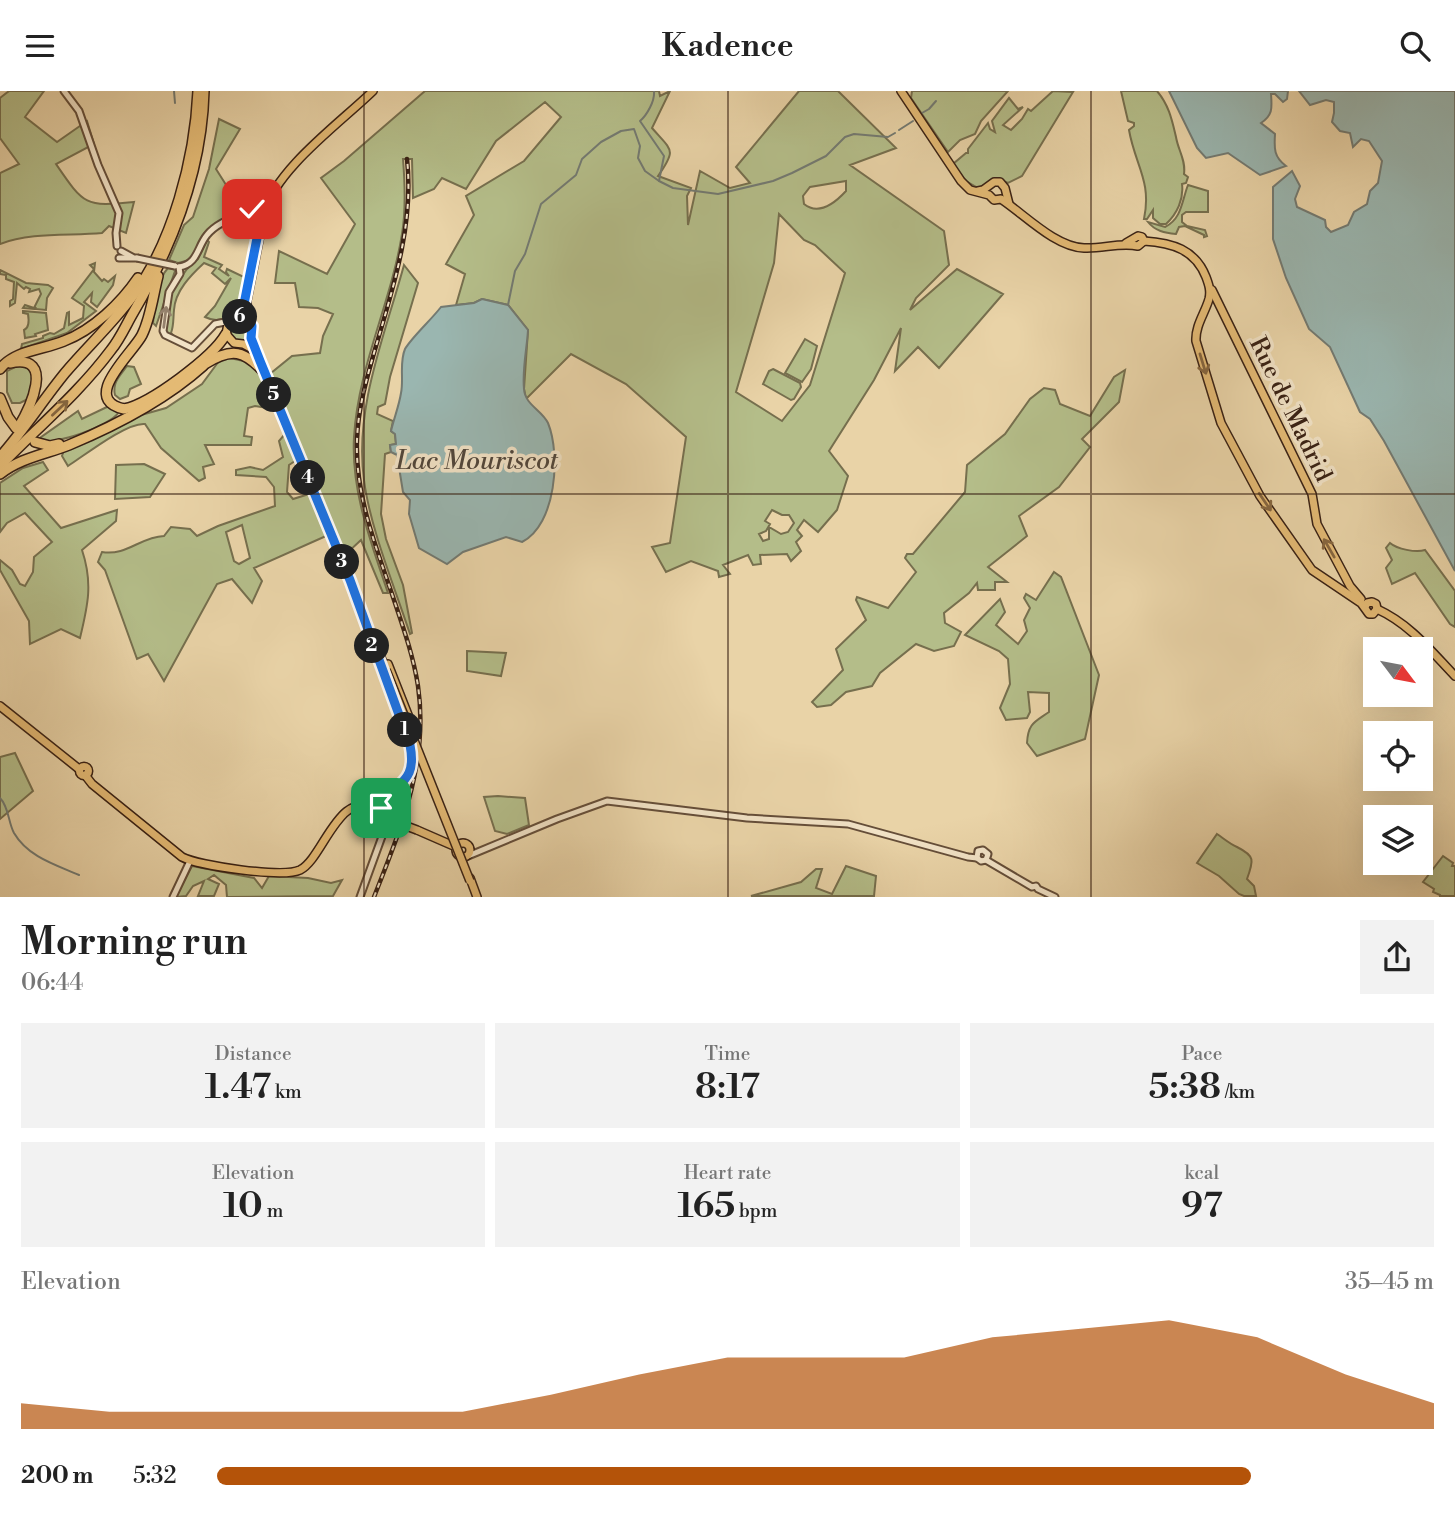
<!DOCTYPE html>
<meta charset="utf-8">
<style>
body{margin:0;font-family:"Libre Bodoni",serif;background:#f2f2f2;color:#222;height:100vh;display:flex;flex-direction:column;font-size:26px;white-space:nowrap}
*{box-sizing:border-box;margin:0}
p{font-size:23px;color:#767676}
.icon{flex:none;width:38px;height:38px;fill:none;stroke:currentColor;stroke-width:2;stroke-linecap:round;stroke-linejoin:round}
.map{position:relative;height:806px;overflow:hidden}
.sheet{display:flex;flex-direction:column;background:#fff;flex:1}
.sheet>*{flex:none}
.needle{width:46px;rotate:122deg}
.controls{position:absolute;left:1363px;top:546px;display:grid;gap:14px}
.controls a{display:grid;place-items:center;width:70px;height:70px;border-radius:0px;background:#fff;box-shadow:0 7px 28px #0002;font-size:35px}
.pin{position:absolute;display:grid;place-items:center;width:60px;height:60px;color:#fff;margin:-30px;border-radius:14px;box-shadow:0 4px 10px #0006}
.km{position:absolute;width:35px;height:35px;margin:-18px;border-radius:50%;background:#222;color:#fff;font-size:19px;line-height:35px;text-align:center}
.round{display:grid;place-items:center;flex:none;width:74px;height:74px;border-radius:0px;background:#f2f2f2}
.summary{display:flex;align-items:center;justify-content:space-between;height:119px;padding:0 21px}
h1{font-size:38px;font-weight:600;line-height:52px}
.metrics{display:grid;grid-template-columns:repeat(3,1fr);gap:10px;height:119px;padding:7px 21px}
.metrics div{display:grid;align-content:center;border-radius:0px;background:#f2f2f2;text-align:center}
.metrics b{font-size:35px;font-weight:600}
.metrics small{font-size:19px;font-weight:400}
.metrics p{font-size:19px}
.chart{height:196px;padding:14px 21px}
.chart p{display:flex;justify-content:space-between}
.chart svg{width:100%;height:126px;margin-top:7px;fill:#b45309;opacity:.7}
ul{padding:0 21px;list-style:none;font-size:23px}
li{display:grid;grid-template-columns:112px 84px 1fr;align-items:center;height:52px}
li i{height:18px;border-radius:9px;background:#b45309}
header{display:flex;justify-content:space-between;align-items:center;height:91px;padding:0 21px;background:#fff;font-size:32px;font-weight:600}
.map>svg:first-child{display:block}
.green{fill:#b4bd89;stroke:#766f4e;stroke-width:2;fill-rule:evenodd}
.water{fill:#9ab6b0;stroke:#737a72;stroke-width:2}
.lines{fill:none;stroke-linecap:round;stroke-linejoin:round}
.stream{stroke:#737a72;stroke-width:2}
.minor-casing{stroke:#654e39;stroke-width:9}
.major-casing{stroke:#392114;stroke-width:10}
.highway-casing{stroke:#392114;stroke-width:12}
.minor{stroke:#f1e2c6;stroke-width:5}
.major{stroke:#e4ba74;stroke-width:7}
.highway{stroke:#e4ba74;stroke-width:9}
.rail-casing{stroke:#392114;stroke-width:4.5}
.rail{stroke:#f1e2c6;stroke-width:2;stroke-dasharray:5;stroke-linecap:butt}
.minor-bridge-casing{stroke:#654e39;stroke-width:9;stroke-linecap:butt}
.major-bridge-casing{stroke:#392114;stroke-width:10;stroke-linecap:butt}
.minor-bridge{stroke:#f1e2c6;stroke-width:5}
.major-bridge{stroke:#e4ba74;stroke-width:7}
.oneway{stroke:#95826d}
.oneway2{stroke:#86663f}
.route-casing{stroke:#fff;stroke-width:14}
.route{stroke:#1a73e8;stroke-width:9}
.grid{fill:none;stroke:#392114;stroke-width:2;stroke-opacity:0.55}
.labels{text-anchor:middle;stroke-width:7;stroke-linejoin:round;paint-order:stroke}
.street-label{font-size:24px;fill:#392114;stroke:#f1e2c6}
.water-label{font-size:26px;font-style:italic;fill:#51463b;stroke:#f1e2c6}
</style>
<header><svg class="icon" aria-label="menu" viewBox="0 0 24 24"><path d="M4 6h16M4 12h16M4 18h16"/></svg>Kadence<svg class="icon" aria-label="search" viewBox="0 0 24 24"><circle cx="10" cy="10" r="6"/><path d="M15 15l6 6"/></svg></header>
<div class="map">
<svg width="1455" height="806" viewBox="0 0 1455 806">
<rect width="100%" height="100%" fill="#e9d3a7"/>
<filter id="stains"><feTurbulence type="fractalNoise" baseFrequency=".00286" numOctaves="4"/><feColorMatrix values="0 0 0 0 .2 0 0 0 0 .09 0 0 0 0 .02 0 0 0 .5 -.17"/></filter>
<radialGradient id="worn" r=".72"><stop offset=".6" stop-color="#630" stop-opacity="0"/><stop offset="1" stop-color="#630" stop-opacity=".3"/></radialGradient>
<g class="green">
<path d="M9 0H44L25 26 57 51 87 30 94 53 56 73C84 114 85 116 134 111L126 142 109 135 102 142C69 145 31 141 0 153V82L19 73 0 47V7Z"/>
<path d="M425 0H659L660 5 670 0 652 37C672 60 677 58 658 85L691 97 687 105 688 134 700 80 730 97 750 92 736 76 799 0H838L896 57 850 74 944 140 949 174 916 207 910 219 957 178 1003 203 939 277 918 256 895 280 901 237 874 289 829 360 848 385 837 419 818 441 804 429 797 439 802 445 796 451 801 460 791 470 787 463 760 464 761 473 753 474 748 464 723 474 730 483 719 486 718 480 691 470 666 481 652 456 670 452 686 346 626 293 571 263 526 308 524 298 528 239 508 214 482 208 474 212 456 214 465 183 446 173 474 124 466 105 524 70 561 26 545 11 496 50 466 98 442 87 434 98 413 107 412 68H403C405 93 406 119 402 143 391 212 358 276 354 346 351 401 371 451 388 502H383L361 449 346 463 326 445 254 477 262 490 252 512 232 488 217 493 164 590 148 563 137 568 105 479 98 471 102 461C127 465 140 446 164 445L171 436 190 438 197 445 218 435 275 415 274 396 266 386 236 384V379L250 376 263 379 283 366 279 350 285 343 274 318 255 315 248 317 244 345 252 346 251 354H205L214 373 203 376 205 387 199 390 161 357 145 333C127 331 85 364 68 375L62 365 64 359 134 326 166 317 202 293 219 270 230 267 248 271 271 282 292 265 320 262 323 245 333 223 318 217 299 216 295 192H275L279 160 327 183 355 133 321 87 344 70ZM846 90V100C835 112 819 125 804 113L803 105 810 96ZM779 123 804 149 815 154 845 182 810 294 782 330 736 301 774 172ZM298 368 312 402 293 408 287 401 289 374ZM772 419 782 424H789L794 432 788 441 781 443 769 436V448L763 450 759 443 766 440 770 433 765 430ZM242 434 250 467 239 473 234 470 226 441Z"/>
<path d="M912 0H1008L981 30 975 43 960 49 948 61 911 7Z"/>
<path d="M1053 0 1073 1 1022 85 1008 92 999 88 978 97 966 90 953 73 966 62H968V58L988 32 990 38 995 41 992 30 1009 7 1018 18 1023 16 1003 34 1011 39 1022 28 1028 18 1031 20Z"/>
<path d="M1121 0H1157C1169 14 1172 29 1176 46 1178 59 1186 69 1184 83L1188 86 1186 92 1182 93C1184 108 1177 123 1166 133H1160L1153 127V119L1147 128H1144C1152 90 1135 74 1129 39L1134 35V32L1128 30Z"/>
<path d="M219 28 240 38 216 78 235 108 238 124 215 134 205 142 190 169 178 172 169 169 184 134 193 126 209 78Z"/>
<path d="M1188 94 1208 100V121H1186L1182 124V131L1187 135 1205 139 1207 145 1204 146V144L1185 135 1179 136 1176 143C1165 142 1155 140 1148 131L1165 136C1182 128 1182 109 1188 94Z"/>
<path d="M207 149 209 151 204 166 222 174 219 178 229 185 226 181 227 178 246 187 235 222C224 228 217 232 205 226L215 215 231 187 225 193 212 182 216 177 204 172C191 184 175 200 174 219 173 228 174 234 171 242L174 245H169L165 240 170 202 187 178 198 168Z"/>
<path d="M95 172 94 181 102 190 104 188 108 191 115 185 113 194 97 216 91 211 92 202 84 211 96 220 67 242 21 258 22 253 43 247V245L50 242 54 243 64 237 67 222 69 221V234L83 227 84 215 72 207 94 178 90 174Z"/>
<path d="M404 174 418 192 390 286 385 313 378 316 377 323 393 330 391 340 395 343 396 353 390 354 391 361 385 363 381 423 386 448 403 494 412 542 410 543C395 497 370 437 364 389 354 317 385 244 404 174Z"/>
<path d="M168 177 174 178 175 180 156 235 153 232C155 215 156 190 168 177Z"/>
<path d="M0 179 26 192 48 194 53 197 47 207 46 219 35 218 36 216 34 218 23 217 25 214 34 217 41 203 39 198 29 201 30 198 26 196 24 198 17 192 15 212 10 215V210L13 208 14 191 6 188V184L0 183Z"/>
<path d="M23 220 46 222 48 239 35 243 36 245 25 247 24 239C29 237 29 229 28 223L23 222Z"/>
<circle cx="240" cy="239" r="11"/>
<path d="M805 248 817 255 811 278 802 291 785 282Z"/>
<path d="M19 274 28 277 33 285 28 308 20 312H12L7 301V280Z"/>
<path d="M127 275 134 276 141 293 130 298 128 305 120 308 115 304C112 291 120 285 127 275Z"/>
<path d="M773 278 800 292 801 296 794 308 791 309 763 293 769 280Z"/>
<path d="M1125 279 1119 311 1082 348 1090 356 1059 396 1019 425 1027 445 988 476 1007 491H995V499H978L977 492 969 502 944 522 945 532 961 541 954 555 934 560 916 553 880 582 872 595 846 601 831 614 817 616 812 611 843 579 836 558 866 529 856 509 857 506 888 517 916 481 905 467 907 463H913L965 401 967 374 1005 343 1030 308 1044 297 1055 299 1060 313 1090 325 1114 286Z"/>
<path d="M109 315 119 321C110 335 55 355 37 349L78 320 82 328Z"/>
<path d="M43 371 48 379 24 395 61 437 117 419 116 430 82 459C93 492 88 514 80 547L61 538 30 553 29 530 0 479V469L12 479 20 493 25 495 33 481 34 466 52 451 25 422 7 432 0 441V392L23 377Z"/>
<path d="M144 373 165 383 150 406 115 408 116 374Z"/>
<path d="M1390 452C1397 458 1416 462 1425 459L1455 500V536L1450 533 1415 482 1392 493 1386 477 1392 469 1386 457Z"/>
<path d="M1054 481 1061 486 1099 584 1085 648 1037 665 1027 652C1028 632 1035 631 1049 621V602L1028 601 1030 621 1027 627 1006 629 1000 617 1010 593 1008 568 999 560 965 544 1000 508 1005 521 996 534 1018 553 1027 540 1024 529 1030 517 1024 507 1026 503 1036 509Z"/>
<path d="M467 560 506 562 501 585 467 580Z"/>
<path d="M15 662 33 700 0 728V666Z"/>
<path d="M498 705 525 707 529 734 507 743 495 740 484 706Z"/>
<path d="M1217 743C1223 747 1230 753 1237 756 1255 765 1254 769 1247 788L1254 795 1256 805H1244L1239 803 1219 785 1197 772Z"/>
<path d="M1443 765 1453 772 1452 775H1455V805H1440V804L1433 801 1434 798 1423 791Z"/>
<path d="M192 775 254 787 262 797 269 785 308 787 331 792 342 789 333 805 227 806 226 794 214 784 208 788 219 793 214 805H198L204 790 193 795 186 805 176 806Z"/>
<path d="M846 775 876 785 874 805H751L801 791 816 778H822L816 797 832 803Z"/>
</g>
<g class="water">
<path d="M1169 0H1288L1287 8 1283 11 1275 3H1271C1272 17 1273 24 1261 32L1275 43C1274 58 1274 66 1286 75L1260 84 1228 62 1206 67 1197 57Z"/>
<path d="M1299 0H1455V480L1384 350 1370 328 1360 321 1330 256 1309 238 1286 187 1273 148V96L1292 80 1300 95 1295 108 1297 116 1325 129 1326 136 1331 141 1348 134 1354 121 1367 113 1370 100 1378 92 1382 70 1369 50 1361 48 1353 56 1350 42 1340 40 1332 31 1334 22V11L1326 9 1310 14Z"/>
<path d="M482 208 508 214 528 239C527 257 522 279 524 298 525 314 542 319 548 332 561 364 556 434 522 451L506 446 463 461 447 473 419 457 409 423 410 409 403 401 397 364 391 361 390 354 396 353 395 343 391 340C394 327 399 315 401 302 404 288 399 272 405 258 412 246 431 229 441 216L474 212Z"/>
</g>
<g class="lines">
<g class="stream">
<path d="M174 0 175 12"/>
<path d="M654 0C655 10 647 24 640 30L664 65 659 90"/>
<path d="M922 22 929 18 936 10"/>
<path d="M899 39 913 30"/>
<path d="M508 214 515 180 525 163 541 113 576 84 582 68 601 51 621 40 634 38 640 55 638 67 645 80 659 90 673 97 718 103 773 90 792 82 826 65 845 46 854 43 888 46 895 42"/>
<path d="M0 707C9 716 8 731 14 742 28 766 56 774 79 784"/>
</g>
<defs>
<g id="minor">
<path d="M64 0 79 20 98 74 119 122 116 142 117 155"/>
<path d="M121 160 132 166"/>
<path d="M119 167H137"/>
<path d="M179 176 180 183 169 201 163 240 165 244 192 257 215 233 230 230"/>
<path d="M179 176C198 173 197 156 207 144 217 131 238 125 252 118L258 121 260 132"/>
<path d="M468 765 557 728 607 710 747 727 848 733 968 766 977 767 981 770 986 769 1032 796 1036 795 1038 798 1055 806"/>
<path d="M977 767 978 760 983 759 988 763 986 769"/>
<path d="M173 806 190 770"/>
<path d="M360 806 384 740V732"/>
</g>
<g id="major">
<path d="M901 0 961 90 970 99 989 104 994 109 1001 108C1024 123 1055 156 1084 157 1103 158 1120 151 1138 155L1144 150"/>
<path d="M978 100 983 99 994 91H1000L1005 97 1009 113"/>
<path d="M265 119 247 209C246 225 255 234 251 247L386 579"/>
<path d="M264 122C276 78 340 32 373 0"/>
<path d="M1144 150C1172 152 1195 158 1206 186 1209 194 1211 200 1209 208 1205 222 1195 235 1196 250L1221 332 1260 405 1312 479 1361 512 1369 523H1373L1377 518"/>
<path d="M1126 152 1138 145 1142 146 1144 150"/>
<path d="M1212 199 1312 403 1317 433 1350 495 1361 508"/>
<path d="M244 212 237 226 228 233 226 243 234 252 243 253 256 260"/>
<path d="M1365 516 1367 512 1372 511 1376 513 1377 518"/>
<path d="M1377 518C1410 533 1431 560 1455 585"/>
<path d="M388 573 414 639V647"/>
<path d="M380 576C391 604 421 657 408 686 402 700 386 705 380 719"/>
<path d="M0 615 79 678"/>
<circle cx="84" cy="680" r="4.5"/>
<path d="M85 684 92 693 182 766C199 775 283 787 300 779 324 767 339 694 378 720"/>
<path d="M378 720 375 726 378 731 384 732 389 728"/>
<path d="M417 739 456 756"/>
<circle cx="463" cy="759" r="7"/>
<path d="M470 787 477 806"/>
</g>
<g id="highway">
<path d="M158 185C153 204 151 226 142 244 133 262 79 308 124 318 150 313 213 266 226 243"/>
<path d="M10 272C57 262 29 319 18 337"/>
<path d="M205 273C232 256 244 259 266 283"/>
<path d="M0 278C15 259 43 259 64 250 93 239 121 212 138 187"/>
<path d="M0 307 8 326 16 337"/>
<path d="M35 351 50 355 59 353"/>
<path d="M0 366C24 339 43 309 65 282 87 256 112 233 132 206 173 152 195 67 198 0"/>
<path d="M0 375C37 337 79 302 111 259 120 248 126 234 133 222 173 154 202 79 204 0"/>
<path d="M0 383C20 367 46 363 69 354 117 334 164 310 203 275"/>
</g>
</defs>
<use href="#minor" class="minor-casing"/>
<use href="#major" class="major-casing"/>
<use href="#highway" class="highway-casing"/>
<use href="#minor" class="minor"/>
<use href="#major" class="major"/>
<use href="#highway" class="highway"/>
<defs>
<path id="rail" d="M374 806C401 737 429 671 418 595 413 563 402 533 392 503 375 453 355 403 357 349 358 317 367 286 376 255 394 194 414 132 407 68"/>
</defs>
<use href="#rail" class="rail-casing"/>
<use href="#rail" class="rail"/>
<defs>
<path id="minor-bridge" d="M137 167 175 175"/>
<g id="major-bridge">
<path d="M386 579 470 790"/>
<path d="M393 730 417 739"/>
</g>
</defs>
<use href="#minor-bridge" class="minor-bridge-casing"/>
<use href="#major-bridge" class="major-bridge-casing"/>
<use href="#minor-bridge" class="minor-bridge"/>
<use href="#major-bridge" class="major-bridge"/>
</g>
<defs><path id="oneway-shaft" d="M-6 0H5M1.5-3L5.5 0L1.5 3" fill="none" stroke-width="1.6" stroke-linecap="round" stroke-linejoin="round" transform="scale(1.75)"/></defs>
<use class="oneway" href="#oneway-shaft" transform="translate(165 226) rotate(-83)"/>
<g class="oneway2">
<use href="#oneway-shaft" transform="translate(1203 273) rotate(73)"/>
<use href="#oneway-shaft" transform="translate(60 317) rotate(-43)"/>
<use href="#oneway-shaft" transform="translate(1265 411) rotate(56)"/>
<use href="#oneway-shaft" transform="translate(1329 457) rotate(-120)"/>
</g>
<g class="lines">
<defs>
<path id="route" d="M252 118 258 121 261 127 244 213 237 226 245 227 252 235 251 247 260 270 350 489 410 654C418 695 393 690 381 717"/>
</defs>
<use href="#route" class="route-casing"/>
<use href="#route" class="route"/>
</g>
<path class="grid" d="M364 0V806M728 0V806M1091 0V806M0 403H1455"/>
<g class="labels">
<g class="street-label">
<text transform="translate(1291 318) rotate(64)" y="8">Rue de Madrid</text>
</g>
<g class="water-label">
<text x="477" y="378">Lac Mouriscot</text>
</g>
</g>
<rect width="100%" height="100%" filter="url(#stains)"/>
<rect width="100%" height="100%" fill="url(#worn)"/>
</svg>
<div class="controls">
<a><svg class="needle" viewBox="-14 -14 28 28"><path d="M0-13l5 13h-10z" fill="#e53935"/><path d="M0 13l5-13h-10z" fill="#767676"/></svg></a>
<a><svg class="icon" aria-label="locate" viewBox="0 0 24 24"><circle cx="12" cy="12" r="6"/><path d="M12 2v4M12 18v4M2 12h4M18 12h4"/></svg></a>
<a><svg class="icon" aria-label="layers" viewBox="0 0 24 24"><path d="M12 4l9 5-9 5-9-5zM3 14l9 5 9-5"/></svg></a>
</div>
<div class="pin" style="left:381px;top:717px;background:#1e9e55"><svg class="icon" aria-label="arrive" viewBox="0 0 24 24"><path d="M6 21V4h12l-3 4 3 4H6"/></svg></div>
<div class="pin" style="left:252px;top:118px;background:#d93025"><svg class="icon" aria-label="check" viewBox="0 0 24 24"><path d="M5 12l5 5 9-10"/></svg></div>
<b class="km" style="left:405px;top:639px">1</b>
<b class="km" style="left:372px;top:555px">2</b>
<b class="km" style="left:342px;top:471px">3</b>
<b class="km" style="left:308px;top:387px">4</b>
<b class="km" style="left:274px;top:304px">5</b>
<b class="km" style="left:240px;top:226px">6</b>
</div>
<section class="sheet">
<div class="summary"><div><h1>Morning run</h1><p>06:44</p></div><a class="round"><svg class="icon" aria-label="share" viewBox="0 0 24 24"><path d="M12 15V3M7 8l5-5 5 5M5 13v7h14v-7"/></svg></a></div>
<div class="metrics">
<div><p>Distance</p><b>1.47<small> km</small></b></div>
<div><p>Time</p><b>8:17</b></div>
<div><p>Pace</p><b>5:38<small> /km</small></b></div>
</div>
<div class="metrics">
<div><p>Elevation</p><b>10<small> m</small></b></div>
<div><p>Heart rate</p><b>165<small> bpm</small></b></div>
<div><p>kcal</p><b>97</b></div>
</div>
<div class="chart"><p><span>Elevation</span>35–45 m</p>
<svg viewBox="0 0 160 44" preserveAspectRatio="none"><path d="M0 44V35L10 38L20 38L30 38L40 38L50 38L60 32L70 25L80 19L90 19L100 19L110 12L120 9L130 6L140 12L150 25L160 35V44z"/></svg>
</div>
<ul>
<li><b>200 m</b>5:32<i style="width:85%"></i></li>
</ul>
</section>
